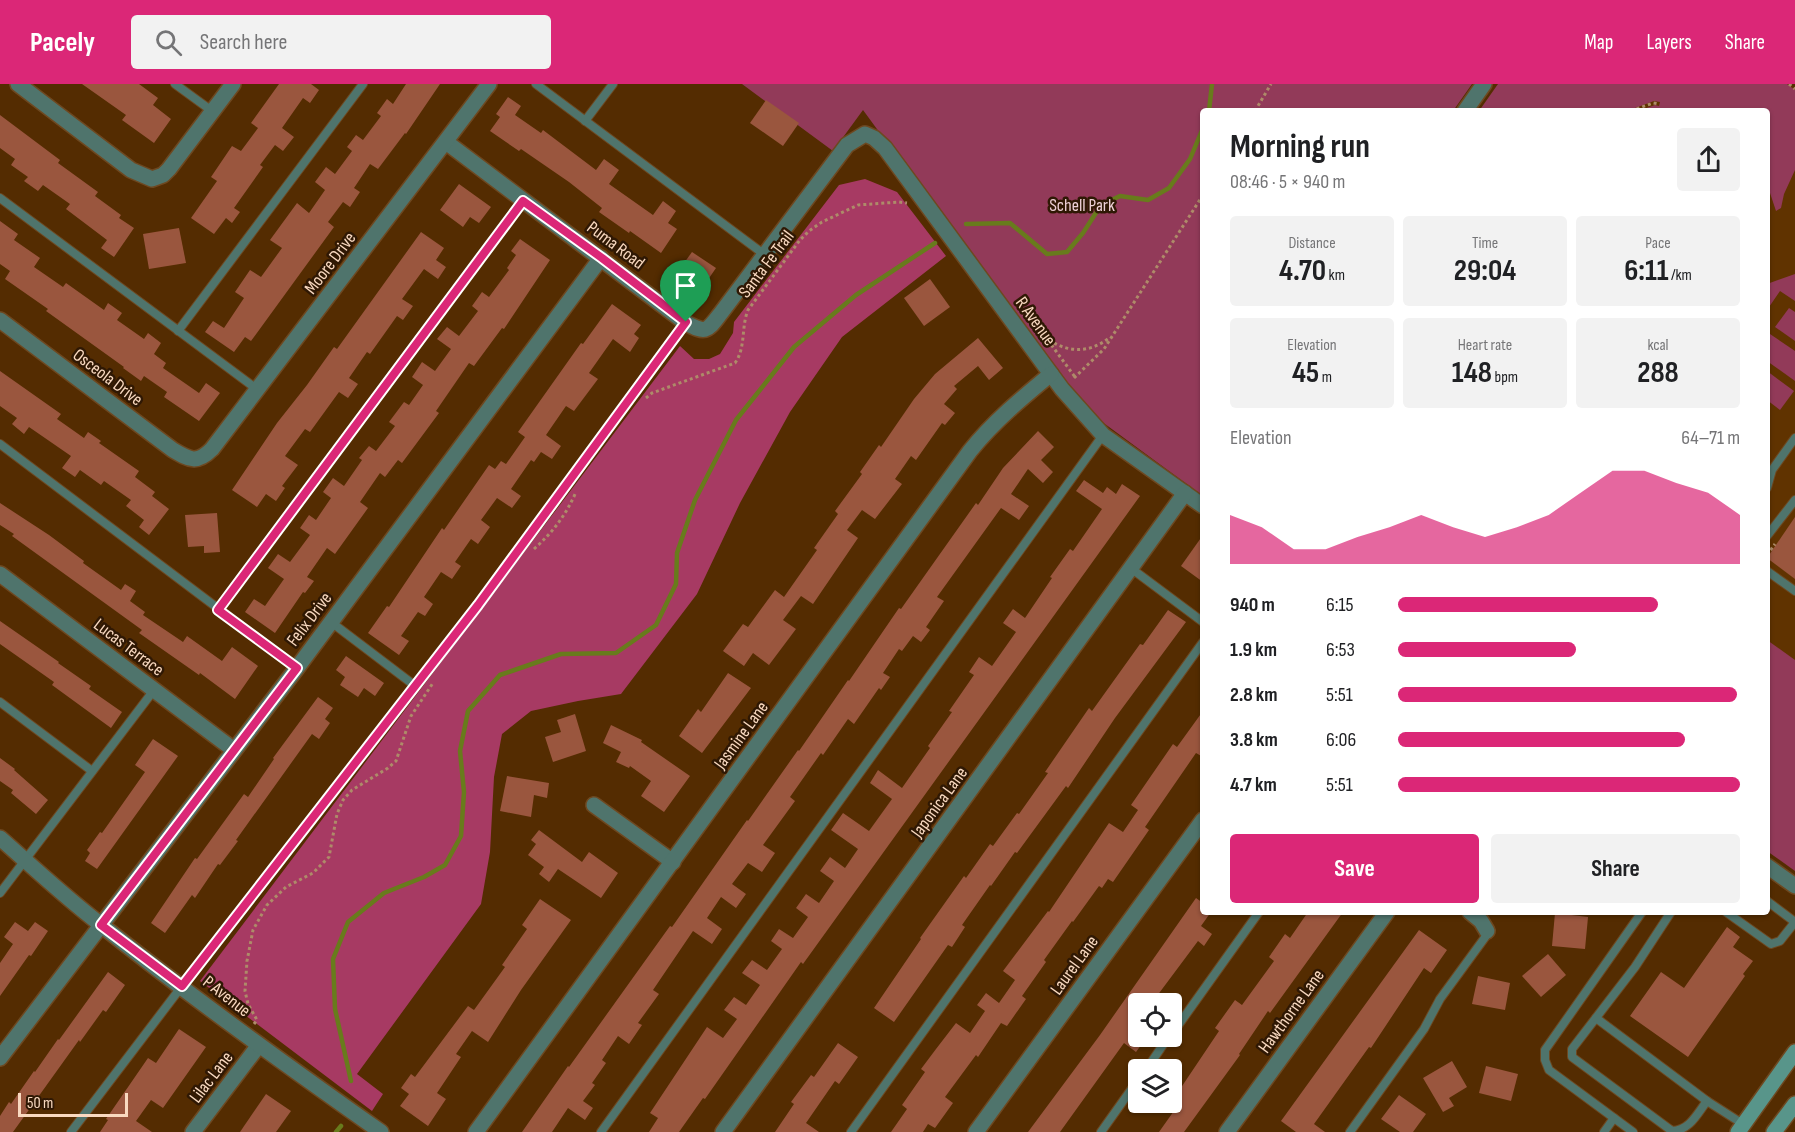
<!DOCTYPE html>
<meta charset="utf-8">
<style>
body{margin:0;font-family:"Sofia Sans Condensed",sans-serif;background:#f2f2f2;color:#202124;height:100vh;display:flex;flex-direction:column;font-size:22px;white-space:nowrap}
*{box-sizing:border-box;margin:0}
p{font-size:20px;color:#757577}
.icon{flex:none;width:33px;height:33px;fill:none;stroke:currentColor;stroke-width:2;stroke-linecap:round;stroke-linejoin:round}
.map{position:relative;flex:1;overflow:hidden}
.panel{position:absolute;left:1200px;top:24px;width:570px;height:807px;display:flex;flex-direction:column;background:#fff;border-radius:6px;box-shadow:0 2px 4px #0004}
.panel>*{flex:none}
.controls{position:absolute;left:1128px;top:909px;display:grid;gap:12px}
.controls a{display:grid;place-items:center;width:54px;height:54px;border-radius:6px;background:#fff;box-shadow:0 2px 4px #0004;font-size:30px}
.scale{position:absolute;left:18px;bottom:15px;width:110px;box-sizing:border-box;padding-left:6px;border:3px solid #f9d9c0;border-top:0;font-size:16px;line-height:21px;white-space:nowrap;color:#f9d9c0;-webkit-text-stroke:4px #2f1804;paint-order:stroke}
.pin{position:absolute;display:grid;place-items:center;width:51px;height:51px;color:#fff;margin:-62px -26px;border-radius:50% 50% 50% 0;rotate:-45deg;box-shadow:0 0 6px #0007}
.pin .icon{rotate:45deg}
.round{display:grid;place-items:center;flex:none;width:63px;height:63px;border-radius:6px;background:#f2f2f2}
.head{display:flex;align-items:center;justify-content:space-between;height:102px;padding:0 30px}
h1{font-size:33px;font-weight:700;line-height:45px}
.figures{display:grid;grid-template-columns:repeat(3,1fr);gap:9px;height:102px;padding:6px 30px}
.figures div{display:grid;align-content:center;border-radius:6px;background:#f2f2f2;text-align:center}
.figures b{font-size:30px;font-weight:700}
.figures small{font-size:16px;font-weight:400}
.figures p{font-size:16px}
.chart{height:168px;padding:12px 30px}
.chart p{display:flex;justify-content:space-between}
.chart svg{width:100%;height:108px;margin-top:6px;fill:#db2777;opacity:.7}
.action{display:flex;gap:12px;margin-top:auto;padding:12px 30px}
.action a{flex:1;height:69px;border-radius:6px;background:#db2777;color:#fff;font-size:24px;font-weight:700;line-height:69px;text-align:center}
.action a+a{background:#f2f2f2;color:#202124}
ul{padding:0 30px;list-style:none;font-size:20px}
li{display:grid;grid-template-columns:96px 72px 1fr;align-items:center;height:45px}
li i{height:15px;border-radius:8px;background:#db2777}
header{display:flex;align-items:center;gap:36px;box-sizing:border-box;height:84px;padding:0 30px;background:#db2777;color:#fff}
header strong{font-size:28px}
nav{display:flex;gap:33px;margin-inline-start:auto;font-size:21px}
.search{width:420px;height:54px;background:#f2f2f2;display:flex;align-items:center;gap:15px;box-sizing:border-box;padding:0 21px;border-radius:6px;color:#757577;font-size:22px}
.map>svg:first-child{display:block}
.built{fill:#603300}
.green{fill:#923a59}
.forest{fill:#a73a63}
.lines{fill:none;stroke-linecap:round;stroke-linejoin:round}
.stream{stroke:#687b1c;stroke-width:4.5}
.building{fill:#9a563e}
.service-casing{stroke:#6e4820;stroke-width:10}
.minor-casing{stroke:#6e4820;stroke-width:18}
.tertiary-casing{stroke:#6e4820;stroke-width:18}
.secondary-casing{stroke:#6e4820;stroke-width:18}
.path{stroke:#ae8b69;stroke-width:3;stroke-dasharray:3 3;stroke-linecap:butt}
.service{stroke:#4f746c;stroke-width:8}
.minor{stroke:#4f746c;stroke-width:15}
.tertiary{stroke:#4f746c;stroke-width:15}
.secondary{stroke:#58958a;stroke-width:15}
.route-casing{stroke:#fff;stroke-width:12}
.route{stroke:#db2777;stroke-width:8}
.labels{text-anchor:middle;stroke-width:5;stroke-linejoin:round;paint-order:stroke}
.park-label{font-size:18px;fill:#eed0d7;stroke:#2f1804}
.street-label{font-size:18px;fill:#f9d9c0;stroke:#2f1804}
</style>
<header>
<strong>Pacely</strong>
<div class="search"><svg class="icon" aria-label="search" viewBox="0 0 24 24"><circle cx="10" cy="10" r="6"/><path d="M15 15l6 6"/></svg>Search here</div>
<nav><a>Map</a><a>Layers</a><a>Share</a></nav>
</header>
<div class="map">
<svg width="1795" height="1048" viewBox="0 0 1795 1048">
<rect width="100%" height="100%" fill="#542c01"/>
<path class="built" d="M1501 0H1789L1795 4V786L1767 765V27H1481Z"/>
<g class="green">
<path d="M742 0H1472L1453 27H1203V412L1105 340 1083 323 1069 307 863 26 833 67Z"/>
<path d="M1498 0H1787L1795 6V86L1784 110 1781 124 1776 127 1770 109 1767 110V27H1638L1655 21 1659 22 1660 18 1654 17 1627 27H1479Z"/>
<path d="M1795 190V217L1780 207 1767 226V200Z"/>
<path d="M1789 224 1795 228V257L1775 243Z"/>
<path d="M1770 250 1795 267V297L1767 277V255Z"/>
<path d="M1767 287 1794 307 1780 326 1767 316Z"/>
<path d="M1767 556 1795 576V787L1767 767Z"/>
</g>
<path class="forest" d="M865 95 897 108 946 172 842 253 790 328 740 419 697 510 621 610 578 617 531 627 502 650 494 693 490 768 481 820 357 990 383 1010 372 1027 200 897 680 262 694 275H709L720 270 733 249 734 238 839 101Z"/>
<g class="lines">
<g class="stream">
<path d="M1209 27 1212 0"/>
<path d="M966 140 1010 139 1047 170 1067 168 1083 149 1101 121 1120 112 1148 116 1169 104 1190 75 1203 44"/>
<path d="M351 997 335 925 333 875 348 838 384 809 424 793 445 781 461 752 464 708 460 667 468 627 500 591 561 570 616 569 656 541 676 500 677 469 695 416 736 336 794 263 856 211 935 159"/>
<path d="M336 1048 341 1042"/>
</g>
</g>
<g class="building">
<path d="M82 0H139L158 14 153 21 171 35 154 59 122 36 126 31Z"/>
<path d="M279 0H311L319 6 310 19 303 14 282 44 294 53 283 67 275 61 260 81 263 83 234 124 240 128 232 139 226 134 214 150 191 134 217 97 211 93 232 62 241 67 258 44 251 39Z"/>
<path d="M406 0H440L406 50 405 49 378 85 370 80 354 104 360 108 350 123 343 118 328 138 334 143 251 257 245 253 234 268 205 248 213 237 224 244 244 214 235 208 250 186 261 193 282 164 270 156 297 119 309 129 325 106 315 98 326 83 335 90 352 67 347 63 356 51 363 56 381 32 377 29 387 15 393 20Z"/>
<path d="M508 13 521 22 515 31 541 49 543 46 596 86 604 75 619 86 609 100 653 131 663 117 676 127 668 139 677 145 661 169 630 147 629 149 599 128 602 124 569 98 521 65 519 67 490 47 500 33 496 30Z"/>
<path d="M766 16 799 39 783 62 750 39Z"/>
<path d="M0 31 60 76 58 79 98 108 95 112 121 131 119 134 134 144 114 173 101 164 107 156 66 125 70 120 43 101 38 107 24 97 28 93 11 81 15 75 0 64Z"/>
<path d="M459 100 491 123 479 139 470 133 463 143 440 126Z"/>
<path d="M0 137 18 150 14 156 40 174 34 183 63 203 66 199 104 226 108 219 122 229 117 236 144 255 148 249 161 259 154 270 166 279 163 284 199 309 206 299 220 309 199 337 164 313 167 308 144 292 141 297 123 284 124 283 46 227 48 225 5 195 10 187 0 180Z"/>
<path d="M179 144 186 179 149 185 143 150Z"/>
<path d="M421 148 444 164 436 176 446 183 438 195 424 185 402 215 413 222 403 236 397 232 370 270 367 268 349 294 358 300 348 314 339 308 310 348 305 345 285 372 298 381 282 402 285 404 276 417 266 410 257 423 232 406 277 339 307 301 334 263 337 265Z"/>
<path d="M520 155 550 176 504 245 502 244 474 282 469 279 436 327 439 329 402 379 398 376 385 393 380 389 360 418 368 424 335 470 327 464 307 493 314 497 305 509 303 508 275 549 245 528 254 515 265 522 284 495 268 484 278 470 290 478 310 451 300 444 309 431 316 436 331 414 323 408 333 394 344 402 362 376 359 374 369 362 376 367 395 342 389 338 404 318 409 321 423 301 412 293 422 278 435 287 451 265 437 255 447 243 459 252 478 227 472 222 482 208 489 213 509 186 507 184 516 171 511 167Z"/>
<path d="M692 168 716 184 703 203 679 186Z"/>
<path d="M930 195 950 223 924 242 904 214Z"/>
<path d="M612 220 641 241 634 250 639 254 630 268 613 255 589 289 598 295 574 327 566 322 546 351 561 362 552 375 541 368 534 378 531 376 511 405 521 412 512 424 497 414 481 436 490 443 478 460 471 455 455 478 461 482 452 495 441 488 424 513 433 520 425 532 418 528 401 552 409 557 399 571 368 549 387 522 389 523 442 444 444 446 489 381 495 385 501 377 506 380 525 353 518 348 581 259 583 260Z"/>
<path d="M978 254 1003 284 989 296 978 282 954 302 957 305 944 320 955 329 945 341 942 339 916 376 911 372 895 395 902 400 875 435 862 426 847 446 858 454 813 520 801 512 783 536 796 545 769 581 753 569 744 582 723 567 743 540 748 543 775 506 784 513 817 466 814 464 838 430 835 427 862 390 860 388 879 361 881 363 914 315 935 290Z"/>
<path d="M0 287 61 330 57 335 84 354 88 348 101 357 99 359 139 387 135 393 155 408 152 412 169 425 149 451 139 443 144 436 126 422 131 416 104 397 101 401 80 386 75 393 62 384 71 372 29 343 24 350 12 340 17 334 0 322Z"/>
<path d="M1038 347 1054 363 1041 376 1053 388 1043 399 1028 385 1011 410 1029 422 1019 436 1001 424 937 513 944 517 926 543 930 546 921 558 913 552 902 567 899 565 883 589 890 593 881 606 879 604 854 640 848 635 823 671 821 669 790 713 795 717 763 761 775 769 762 788 748 779 732 800 746 810 736 824 721 813 707 834 722 845 712 860 693 847 653 906 659 910 638 939 642 941 629 960 618 952 602 976 606 979 592 999 595 1001 583 1017 593 1024 585 1036 568 1024 552 1048H522L568 982 569 983 670 842 672 843 747 736 748 737 798 666 799 667 848 596 849 597 899 524 901 525 976 419 978 421 1003 384Z"/>
<path d="M1084 396 1103 409 1107 403 1116 410 1122 400 1140 412 803 880 801 878 705 1015 703 1014 679 1048H649L658 1034 650 1029 707 943 723 954 737 935 724 926 734 913 746 921 760 901 742 889 752 876 767 886 782 865 771 857 779 845 793 854 808 833 796 824 806 810 819 819 834 797 820 787 830 773 845 784 858 765 831 746 843 729 869 747 892 715 870 699 878 686 902 704 930 664 928 662 952 628 949 627 974 591 969 588 979 573 992 582 1016 548 1003 539 1013 525 1025 534 1052 494 1050 493 1070 465 1073 467 1102 425 1076 407Z"/>
<path d="M0 419 49 451 84 477 83 479 121 506 125 500 136 507 130 517 145 528 143 531 183 558 187 552 222 577 232 563 258 582 235 615 200 589 199 591 139 549 142 546 12 452 14 450 0 441Z"/>
<path d="M217 429 220 468 204 469V462L188 463 185 431Z"/>
<path d="M1795 433V495L1767 474Z"/>
<path d="M1203 451V498L1181 482Z"/>
<path d="M1168 526 1186 538 1115 634 1068 704 1066 702 1017 769 1015 768 991 802 990 801 962 841 965 843 952 863 948 861 894 938 874 924 921 855 920 854 964 792 966 794 990 760 993 762 1017 729 1019 730 1048 689 1045 688 1089 624 1092 627 1140 560 1143 561Z"/>
<path d="M0 537 59 578 58 579 91 602 89 605 122 628 111 644 52 601 54 598 0 560Z"/>
<path d="M346 572 384 599 375 612 364 604 358 613 340 601 345 593 336 586Z"/>
<path d="M728 589 751 604 702 669 679 652 698 625 701 628Z"/>
<path d="M318 613 333 624 325 635 330 639 319 655 312 650 236 756 238 757 220 781 218 780 195 814 192 811 165 849 151 839 195 774 197 775 244 710 248 713 274 675 273 674Z"/>
<path d="M1203 627V673L1196 669 1145 743 1149 746 1113 798 1108 795 1102 804 1099 802 1073 838 1072 837 1044 876 1046 878 1022 912 1026 915 1007 942 1001 939 978 973 976 971 945 1013 953 1019 935 1044 928 1040 923 1048H891L907 1025 902 1021 925 988 921 985 936 965 956 939 970 949 985 927 977 921 986 909 999 919 1015 896 1003 887 1048 827 1049 828 1109 739 1123 748 1138 726 1131 721 1173 660 1177 663Z"/>
<path d="M575 630 586 667 553 678 545 653 561 648 557 636Z"/>
<path d="M611 641 642 656 641 658 690 692 664 728 641 712 651 697 630 682 629 684 616 678 621 668 603 659Z"/>
<path d="M153 655 178 672 97 785 85 777 90 769 87 766 100 748 102 749 145 688 135 681Z"/>
<path d="M0 674 15 685 14 686 48 716 36 730 11 709 13 706 0 697Z"/>
<path d="M507 692 549 699 547 714 534 711 531 733 500 727Z"/>
<path d="M539 746 582 778 589 768 618 789 601 814 558 785 549 798 539 790 544 783 528 771 536 760 531 756Z"/>
<path d="M1196 814 1203 819V828H1211L1201 842 1212 850 1204 862 1198 857 1151 920H1138V941L1133 950 1144 957 1136 968 1124 959 1060 1048H1028L1100 951Z"/>
<path d="M540 815 571 836 521 906 488 958 472 947 456 970 461 973 437 1009 446 1015 428 1042 400 1022 409 1010 401 1004 411 990 415 993 468 922 474 926 505 883 502 881 527 845 522 841Z"/>
<path d="M1308 828H1343L1270 929 1268 927 1239 970 1240 971 1184 1048H1159L1176 1024 1170 1020 1219 947 1215 944 1235 916 1242 921 1274 877 1269 873 1285 850 1290 854Z"/>
<path d="M1555 829 1588 833 1585 865 1552 862Z"/>
<path d="M15 838 28 847 35 838 48 847 31 872 29 871 0 912V879L13 860 4 853Z"/>
<path d="M1727 843 1740 853 1733 863 1753 877 1743 890 1745 892 1688 973 1630 932 1661 888 1684 904Z"/>
<path d="M1419 846 1447 866 1431 889 1424 884 1371 964 1369 963 1314 1040 1325 1048H1296L1281 1037Z"/>
<path d="M1548 870 1566 891 1541 913 1522 892Z"/>
<path d="M108 888 125 901 106 928 103 926 80 958 79 956 13 1048H0V1032L9 1018 11 1020 34 987 35 988 58 955 59 956Z"/>
<path d="M1478 892 1510 899 1505 926 1472 920Z"/>
<path d="M179 945 206 963 163 1024 151 1016 136 1037 152 1048H100L108 1036 106 1035 148 974 156 979Z"/>
<path d="M838 959 858 973 839 1000 835 997 806 1039 819 1048H775L794 1020 791 1018 811 991 814 993Z"/>
<path d="M1452 977 1467 1003 1449 1014 1454 1022 1443 1028 1423 994Z"/>
<path d="M1486 982 1518 990 1511 1017 1479 1009Z"/>
<path d="M266 1010 291 1027 276 1048H240Z"/>
<path d="M1399 1011 1426 1030 1413 1048H1400L1381 1035Z"/>
</g>
<g class="lines">
<defs>
<g id="service">
<path d="M175 0 212 27"/>
<path d="M536 0 765 171"/>
<path d="M585 37 613 0"/>
<path d="M0 114 258 306"/>
<path d="M178 247 363 0"/>
<path d="M0 360 297 584"/>
<path d="M1767 404 1772 386 1795 354"/>
<path d="M1767 452 1795 416"/>
<path d="M1132 485 1203 538"/>
<path d="M1767 487 1795 507"/>
<path d="M218 526 523 117"/>
<path d="M331 538 414 601"/>
<path d="M0 618 92 687"/>
<path d="M0 809 154 606"/>
<path d="M1767 817 1795 838"/>
<path d="M1671 828 1635 883 1572 965V973L1672 1047C1690 1046 1697 1030 1707 1017L1743 1040"/>
<path d="M1726 828 1771 860 1780 857 1795 838"/>
<path d="M1596 934 1707 1017"/>
<path d="M1172 950 1259 828"/>
<path d="M1146 986 1169 952"/>
<path d="M1614 1034 1549 986 1545 976V966L1642 828"/>
<path d="M71 1048 182 902 478 521 686 239"/>
<path d="M601 1048 1103 351"/>
<path d="M851 1048 1203 558"/>
<path d="M1101 1048 1138 996"/>
<path d="M1350 1048 1424 945 1440 915 1486 852 1487 847"/>
<path d="M1604 1048 1614 1034 1633 1048"/>
</g>
<g id="minor">
<path d="M18 0 131 86 152 95 163 91 169 85 233 0"/>
<path d="M446 58 686 239C707 250 707 247 721 229L847 61 865 50 874 54 885 64 1062 305 1103 351 1203 422"/>
<path d="M0 236 173 366C190 376 197 380 212 365L489 0"/>
<path d="M0 490 234 666"/>
<path d="M594 721 673 778"/>
<path d="M1767 782 1795 802"/>
<path d="M1470 828 1481 837 1487 847"/>
<path d="M0 974 297 584 601 174"/>
<path d="M193 1048 259 961"/>
<path d="M476 1048 970 367C993 338 1022 314 1051 290"/>
<path d="M723 1048 1185 409"/>
<path d="M1227 1048 1387 828"/>
</g>
<g id="tertiary">
<path d="M1465 27 1484 0"/>
<path d="M0 754C33 783 65 813 100 840 191 913 286 981 381 1048"/>
<path d="M976 1048 1203 736"/>
</g>
<g id="secondary">
<path d="M1738 1048 1795 968"/>
<path d="M1774 1048 1795 1020"/>
</g>
</defs>
<use href="#service" class="service-casing"/>
<use href="#minor" class="minor-casing"/>
<use href="#tertiary" class="tertiary-casing"/>
<use href="#secondary" class="secondary-casing"/>
<g class="path">
<path d="M1789 0 1795 5"/>
<path d="M1255 27 1271 0"/>
<path d="M1631 27 1653 19 1659 20"/>
<path d="M1039 248 1047 255 1075 293"/>
<path d="M1049 256C1069 269 1090 269 1109 254"/>
<path d="M1074 294 1104 265 1203 111"/>
<path d="M646 314 652 309 735 279C746 264 741 243 748 226L800 156 809 147 822 138 858 121 899 118 907 119"/>
<path d="M534 465C553 448 566 431 576 408"/>
<path d="M1767 471 1775 460"/>
<path d="M254 940 257 936 248 920 245 907 247 877 253 846 267 821 286 803 313 789 329 773 337 730 343 716 352 706 388 684 396 677 411 632 433 599"/>
</g>
<use href="#service" class="service"/>
<use href="#minor" class="minor"/>
<use href="#tertiary" class="tertiary"/>
<use href="#secondary" class="secondary"/>
</g>
<g class="lines">
<defs>
<path id="route" d="M523 117 602 174 686 238 478 521 182 902 101 841 297 584 218 526Z"/>
</defs>
<use href="#route" class="route-casing"/>
<use href="#route" class="route"/>
</g>
<g class="labels">
<g class="park-label">
<text x="1082" y="127">Schell Park</text>
</g>
<g class="street-label">
<text transform="translate(616 161) rotate(37)" y="6">Puma Road</text>
<text transform="translate(330 179) rotate(-53)" y="6">Moore Drive</text>
<text transform="translate(766 180) rotate(-53)" y="6">Santa Fe Trail</text>
<text transform="translate(1036 237) rotate(54)" y="6">R Avenue</text>
<text transform="translate(108 293) rotate(37)" y="6">Osceola Drive</text>
<text transform="translate(309 535) rotate(-53)" y="6">Felix Drive</text>
<text transform="translate(129 563) rotate(37)" y="6">Lucas Terrace</text>
<text transform="translate(741 651) rotate(-54)" y="6">Jasmine Lane</text>
<text transform="translate(939 718) rotate(-54)" y="6">Japonica Lane</text>
<text transform="translate(1074 881) rotate(-54)" y="6">Laurel Lane</text>
<text transform="translate(227 912) rotate(38)" y="6">P Avenue</text>
<text transform="translate(1291 927) rotate(-54)" y="6">Hawthorne Lane</text>
<text transform="translate(211 993) rotate(-53)" y="6">Lilac Lane</text>
</g>
</g>
</svg>
<div class="controls">
<a><svg class="icon" aria-label="locate" viewBox="0 0 24 24"><circle cx="12" cy="12" r="6"/><path d="M12 2v4M12 18v4M2 12h4M18 12h4"/></svg></a>
<a><svg class="icon" aria-label="layers" viewBox="0 0 24 24"><path d="M12 4l9 5-9 5-9-5zM3 14l9 5 9-5"/></svg></a>
</div>
<div class="scale">50 m</div>
<div class="pin" style="left:686px;top:238px;background:#1e9e55"><svg class="icon" aria-label="arrive" viewBox="0 0 24 24"><path d="M6 21V4h12l-3 4 3 4H6"/></svg></div>
<section class="panel">
<div class="head"><div><h1>Morning run</h1><p>08:46 · 5 × 940 m</p></div><a class="round"><svg class="icon" aria-label="share" viewBox="0 0 24 24"><path d="M12 15V3M7 8l5-5 5 5M5 13v7h14v-7"/></svg></a></div>
<div class="figures">
<div><p>Distance</p><b>4.70<small> km</small></b></div>
<div><p>Time</p><b>29:04</b></div>
<div><p>Pace</p><b>6:11<small> /km</small></b></div>
</div>
<div class="figures">
<div><p>Elevation</p><b>45<small> m</small></b></div>
<div><p>Heart rate</p><b>148<small> bpm</small></b></div>
<div><p>kcal</p><b>288</b></div>
</div>
<div class="chart"><p><span>Elevation</span>64–71 m</p>
<svg viewBox="0 0 160 44" preserveAspectRatio="none"><path d="M0 44V24L10 29L20 38L30 38L40 33L50 29L60 24L70 29L80 33L90 29L100 24L110 15L120 6L130 6L140 11L150 15L160 24V44z"/></svg>
</div>
<ul>
<li><b>940 m</b>6:15<i style="width:76%"></i></li>
<li><b>1.9 km</b>6:53<i style="width:52%"></i></li>
<li><b>2.8 km</b>5:51<i style="width:99%"></i></li>
<li><b>3.8 km</b>6:06<i style="width:84%"></i></li>
<li><b>4.7 km</b>5:51<i style="width:100%"></i></li>
</ul>
<div class="action"><a>Save</a><a>Share</a></div>
</section>
</div>
